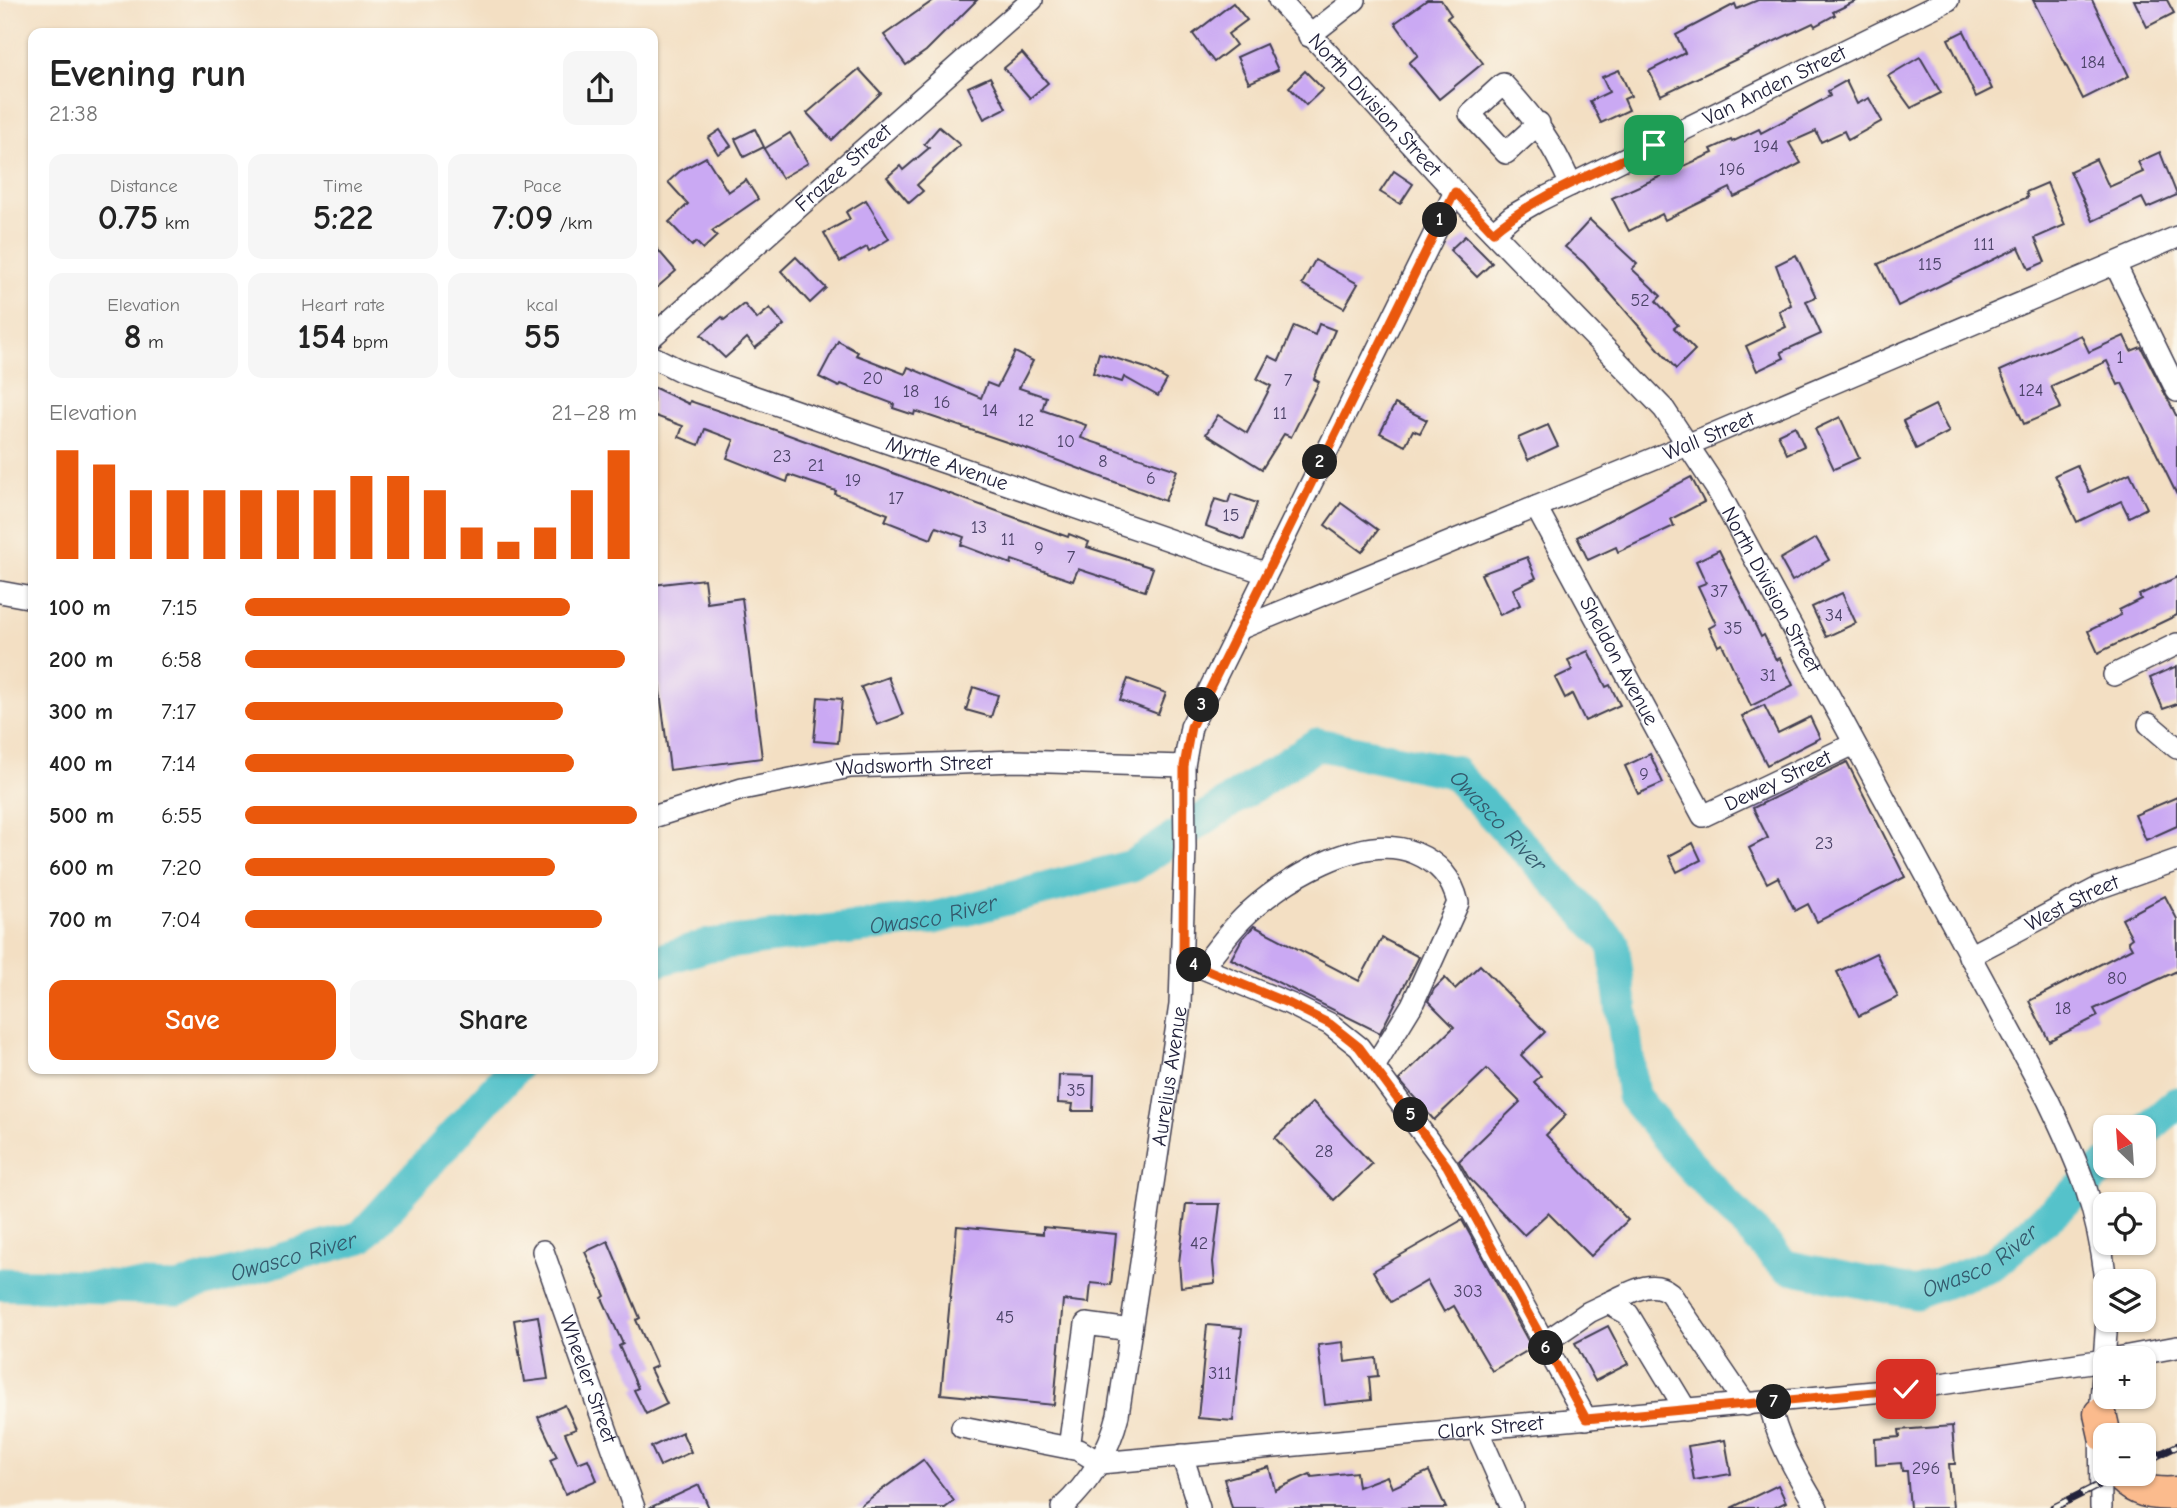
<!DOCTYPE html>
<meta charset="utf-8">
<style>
body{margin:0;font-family:"Comic Neue",sans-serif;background:#f6f6f6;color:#222;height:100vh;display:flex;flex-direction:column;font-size:26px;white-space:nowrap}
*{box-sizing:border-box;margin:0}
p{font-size:23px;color:#767676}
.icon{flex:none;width:38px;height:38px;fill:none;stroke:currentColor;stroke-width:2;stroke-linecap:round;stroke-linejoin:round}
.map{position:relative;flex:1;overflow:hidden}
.side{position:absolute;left:28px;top:28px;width:630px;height:1046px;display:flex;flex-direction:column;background:#fff;border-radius:14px;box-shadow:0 2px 5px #0004}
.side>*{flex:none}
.needle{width:46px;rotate:335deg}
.controls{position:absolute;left:2093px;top:1115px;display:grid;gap:14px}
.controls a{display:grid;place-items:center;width:63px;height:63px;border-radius:14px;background:#fff;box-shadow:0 2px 5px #0004;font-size:35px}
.pin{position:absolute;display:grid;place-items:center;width:60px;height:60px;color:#fff;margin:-30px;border-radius:14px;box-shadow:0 4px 10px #0006}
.km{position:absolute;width:35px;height:35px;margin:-18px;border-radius:50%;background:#222;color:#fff;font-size:19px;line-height:35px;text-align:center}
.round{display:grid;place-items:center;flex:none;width:74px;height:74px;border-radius:14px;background:#f6f6f6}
.headline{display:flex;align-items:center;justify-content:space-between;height:119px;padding:0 21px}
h1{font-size:38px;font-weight:700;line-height:52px}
.metrics{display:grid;grid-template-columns:repeat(3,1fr);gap:10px;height:119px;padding:7px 21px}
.metrics div{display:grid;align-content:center;border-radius:14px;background:#f6f6f6;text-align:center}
.metrics b{font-size:35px;font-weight:700}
.metrics small{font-size:19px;font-weight:400}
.metrics p{font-size:19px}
.chart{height:196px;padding:14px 21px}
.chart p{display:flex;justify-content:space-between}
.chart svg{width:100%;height:126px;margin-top:7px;stroke:#ea580c;stroke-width:6}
.action{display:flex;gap:14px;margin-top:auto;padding:14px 21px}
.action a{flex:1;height:80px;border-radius:14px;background:#ea580c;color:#fff;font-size:28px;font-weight:700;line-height:80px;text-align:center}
.action a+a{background:#f6f6f6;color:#222}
ul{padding:0 21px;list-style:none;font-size:23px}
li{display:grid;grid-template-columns:112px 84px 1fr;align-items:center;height:52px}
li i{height:18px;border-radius:9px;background:#ea580c}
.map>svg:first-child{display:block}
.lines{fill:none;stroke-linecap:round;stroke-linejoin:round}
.river{stroke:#54c2ca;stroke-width:33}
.building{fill:#caa9f3}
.minor-casing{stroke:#413e4f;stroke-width:24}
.highway-casing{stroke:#413e4f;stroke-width:35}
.minor{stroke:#fff;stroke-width:21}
.highway{stroke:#fbbb8d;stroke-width:32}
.rail-casing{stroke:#22223b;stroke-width:8}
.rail{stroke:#fbf7ec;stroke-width:5;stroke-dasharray:16;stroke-linecap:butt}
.route-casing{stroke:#fff;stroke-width:14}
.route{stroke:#ea580c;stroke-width:9}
.labels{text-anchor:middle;stroke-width:7;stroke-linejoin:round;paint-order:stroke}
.number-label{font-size:18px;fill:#4c4469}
.street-label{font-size:21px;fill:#22223b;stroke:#fbf7ec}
.water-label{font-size:23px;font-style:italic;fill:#345a6d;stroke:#fbf7ec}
</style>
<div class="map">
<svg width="2177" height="1508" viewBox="0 0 2177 1508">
<rect width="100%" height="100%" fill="#fbf7ec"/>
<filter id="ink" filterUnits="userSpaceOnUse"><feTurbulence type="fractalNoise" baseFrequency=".0143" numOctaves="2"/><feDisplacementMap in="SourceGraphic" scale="14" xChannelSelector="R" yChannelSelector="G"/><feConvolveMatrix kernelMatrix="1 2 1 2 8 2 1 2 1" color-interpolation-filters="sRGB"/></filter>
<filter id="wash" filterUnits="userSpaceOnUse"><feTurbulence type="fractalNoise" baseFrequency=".00686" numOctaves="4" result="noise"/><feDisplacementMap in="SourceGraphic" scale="28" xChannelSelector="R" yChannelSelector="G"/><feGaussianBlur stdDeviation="1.57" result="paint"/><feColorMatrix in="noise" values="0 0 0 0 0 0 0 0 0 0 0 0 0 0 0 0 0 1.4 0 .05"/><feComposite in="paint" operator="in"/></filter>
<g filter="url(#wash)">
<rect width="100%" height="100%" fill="#f3dfc3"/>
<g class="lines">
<g class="river">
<path id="s1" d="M653 962 709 945 934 918 1132 866 1317 744 1453 772 1613 943 1633 1096 1687 1162 1785 1266 1916 1293 1993 1264 2106 1166"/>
<path d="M2144 1132 2177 1103"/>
<path id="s2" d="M0 1284 177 1289 361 1237 514 1069"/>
</g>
</g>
<g id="blocks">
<g class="building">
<path d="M934 0H977L926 51 906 65 884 35Z"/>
<path d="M1427 0H1441L1451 15 1447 18 1483 63 1439 99 1409 63 1418 55 1395 23Z"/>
<path d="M1758 0H1858L1833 12 1835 15 1815 26 1813 23 1661 95 1649 71 1685 53 1676 35 1735 4 1737 9Z"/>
<path d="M2033 0H2092L2129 76 2083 99Z"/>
<path d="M2134 0H2167L2174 13 2147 27Z"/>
<path d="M1233 3 1247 20 1228 34 1236 45 1214 62 1193 34Z"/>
<path d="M1964 31 1992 89 1976 97 1948 39Z"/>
<path d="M1266 44 1278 70 1249 83 1237 57Z"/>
<path d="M1022 53 1048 83 1030 98 1004 68Z"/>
<path d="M1920 57 1941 93 1911 108 1888 76Z"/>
<path d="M859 69 881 93 832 140 807 113Z"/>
<path d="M1619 70 1631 96 1624 99 1629 110 1601 123 1590 101 1609 92 1602 77Z"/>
<path d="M1305 71 1323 89 1306 105 1289 87Z"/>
<path d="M990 77 1006 108 984 119 968 87Z"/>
<path d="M1846 81 1857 104 1869 98 1882 121 1848 140 1844 131 1821 142 1816 131 1789 143 1801 163 1754 188 1734 197 1730 188 1665 220 1662 214 1629 231 1612 198 1713 153 1711 149 1731 140 1732 142 1759 129 1761 133 1830 96 1828 91Z"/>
<path d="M939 127 960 145 917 185 923 191 909 203 887 177 900 166 903 170 929 148 924 144Z"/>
<path d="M755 129 764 147 744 157 735 139Z"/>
<path d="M720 130 731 146 718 154 708 138Z"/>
<path d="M790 133 808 163 782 178 764 149Z"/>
<path d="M2160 152 2177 195 2147 208 2142 198 2093 221 2070 171 2096 159 2109 187 2143 172 2138 162Z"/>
<path d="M706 157 728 192 746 180 758 199 712 231 717 236 703 249 696 242 692 246 669 222 688 204 668 182 680 171Z"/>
<path d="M1394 171 1413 184 1400 204 1380 192Z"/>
<path d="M2047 183 2065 225 2035 238 2045 262 2029 269 2019 247 1898 306 1878 264 2028 197 2026 192Z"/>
<path d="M866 200 889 239 869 251 867 247 840 262 824 233 850 219 846 212Z"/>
<path d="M1590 220 1637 264 1632 269 1661 296 1656 301 1678 325 1674 328 1695 350 1676 369 1584 263 1565 247Z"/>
<path d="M1465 236 1492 263 1477 277 1450 250Z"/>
<path d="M653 244 676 271 653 291Z"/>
<path d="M1796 255 1816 297 1806 301 1821 334 1781 352 1784 358 1757 371 1746 346 1786 327 1779 311 1791 305 1776 265Z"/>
<path d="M796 257 826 288 810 303 781 271Z"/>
<path d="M1315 260 1358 284 1344 308 1302 284Z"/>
<path d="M744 304 757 319 770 308 784 325 755 348 747 338 725 358 701 335 722 317 724 320Z"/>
<path d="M1319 324 1335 330 1314 379 1319 382 1291 437 1284 434 1262 469 1206 434 1218 415 1247 433 1271 386 1257 379 1269 356 1279 361 1294 326 1315 335Z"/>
<path d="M2081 335 2089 352 2124 336 2131 351 2141 347 2177 417V495L2122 383 2118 385 2107 361 2051 386 2061 408 2024 424 2000 371Z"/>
<path d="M838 341 858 352 856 355 905 374 908 367 981 398 987 383 997 387 1015 352 1033 361 1019 388 1046 397 1042 410 1086 425 1081 438 1177 470 1165 501 1027 449 915 411 914 415 893 408 894 404 841 384 839 387 819 377Z"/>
<path d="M1099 353 1146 368 1167 380 1158 396 1124 377 1122 382 1093 373Z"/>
<path d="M653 387 689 404 690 401 778 431 1068 537 1069 534 1089 542 1087 547 1153 568 1145 591 1078 569 1073 581 1012 560 1011 564 961 545 964 537 936 527 931 539 885 521 888 514 835 494 836 491 789 475 787 482 727 458 734 440 705 429 699 445 679 437 683 426 653 415Z"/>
<path d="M1395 404 1427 420 1420 433 1413 430 1405 446 1380 433Z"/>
<path d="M1935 405 1949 432 1916 449 1903 421Z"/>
<path d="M1840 417 1859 458 1834 469 1815 429Z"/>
<path d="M1548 425 1558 446 1528 460 1518 438Z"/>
<path d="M1795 426 1804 446 1787 454 1778 434Z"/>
<path d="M2077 465 2089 492 2130 473 2147 508 2129 517 2121 501 2077 522 2055 475Z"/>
<path d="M1691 477 1704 502 1671 519 1674 526 1618 552 1616 547 1588 560 1577 537Z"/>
<path d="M1231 494 1257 503 1244 540 1206 526 1215 499 1228 503Z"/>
<path d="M1341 503 1378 530 1362 552 1325 525Z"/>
<path d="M1816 538 1829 560 1792 581 1780 559Z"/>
<path d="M1719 550 1761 637 1764 635 1776 660 1780 658 1793 685 1751 706 1722 644 1718 646 1709 628 1716 624 1698 586 1706 583 1696 561Z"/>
<path d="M1527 557 1536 578 1513 589 1520 605 1500 615 1481 574Z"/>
<path d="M2177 577V615L2098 653 2088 631 2121 615 2119 610 2141 599 2139 595Z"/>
<path d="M704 579 707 603 742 598 762 758 670 770 653 637V585Z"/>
<path d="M1842 593 1856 623 1826 637 1812 607Z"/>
<path d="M1588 651 1606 687 1610 685 1620 705 1585 721 1572 694 1565 698 1555 678 1572 670 1568 660Z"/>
<path d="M2177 666V704L2163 709 2150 678Z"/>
<path d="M888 677 903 715 877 725 861 687Z"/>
<path d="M1128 679 1166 693 1158 714 1120 700Z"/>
<path d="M973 687 998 695 991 717 966 710Z"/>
<path d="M818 697 842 699 838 743 814 741Z"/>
<path d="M1764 705 1778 733 1810 717 1820 738 1767 765 1742 716Z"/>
<path d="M1650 754 1663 783 1638 794 1625 766Z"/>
<path d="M1847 762 1905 877 1817 922 1808 904 1795 911 1778 877 1767 883 1749 848 1768 838 1753 808Z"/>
<path d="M2177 797V826L2146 840 2135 815Z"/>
<path d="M1693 843 1701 860 1677 872 1669 856Z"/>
<path d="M2165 896 2177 919V971L2094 1009 2098 1016 2049 1041 2029 1001 2132 948 2128 941 2132 938 2122 919Z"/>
<path d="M1254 926 1359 981 1382 938 1419 957 1380 1033 1231 959 1242 939Z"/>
<path d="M1876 953 1898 997 1859 1016 1837 972Z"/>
<path d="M1480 965 1545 1032 1521 1055 1541 1076 1534 1082 1566 1115 1546 1135 1628 1220 1591 1256 1548 1213 1524 1235 1468 1177 1459 1161 1520 1102 1487 1069 1434 1120 1399 1080 1454 1027 1428 1001 1434 989 1445 978 1455 989Z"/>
<path d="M1059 1075 1094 1076 1093 1111H1072L1073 1104 1058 1103Z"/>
<path d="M1313 1102 1372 1164 1334 1200 1275 1138Z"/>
<path d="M1186 1204H1220L1213 1262 1215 1283 1181 1287 1179 1263Z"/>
<path d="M1462 1220 1532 1348 1492 1371 1454 1306 1444 1312 1427 1281 1391 1302 1373 1271Z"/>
<path d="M957 1226 1043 1234V1227L1116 1234 1111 1285 1091 1283 1089 1303 1063 1300 1054 1405 941 1394Z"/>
<path d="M608 1241 640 1318 636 1320 657 1366 650 1369 667 1404 646 1414 634 1390 638 1388 619 1346 623 1344 602 1298 605 1296 585 1252Z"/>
<path d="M538 1316 548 1379 524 1382 514 1320Z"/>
<path d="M1207 1325 1242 1328 1233 1421 1198 1418Z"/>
<path d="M1608 1326 1628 1364 1595 1381 1575 1343Z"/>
<path d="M1343 1342 1345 1362 1376 1358 1378 1376 1369 1377 1371 1400 1325 1405 1318 1345Z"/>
<path d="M565 1405 576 1429 565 1433 578 1463 588 1459 597 1480 565 1494 550 1460 557 1457 538 1417Z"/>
<path d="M1952 1426 1955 1464H1949L1953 1508H1910L1907 1471H1902L1901 1463 1876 1465 1875 1439 1900 1437 1899 1430Z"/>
<path d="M682 1432 691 1452 660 1466 651 1447Z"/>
<path d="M1725 1440 1731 1474 1694 1480 1688 1446Z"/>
<path d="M923 1460 954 1501 945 1508H857Z"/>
<path d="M1269 1467 1275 1490 1310 1474 1312 1477 1356 1472 1358 1487 1387 1476 1392 1488 1429 1471 1446 1508H1232L1224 1479Z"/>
<path d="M699 1485 709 1508H649Z"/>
<path d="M1778 1485 1786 1502 1774 1508H1731Z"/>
</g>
</g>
</g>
<g filter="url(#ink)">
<use href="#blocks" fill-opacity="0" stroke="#413e4f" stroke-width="2"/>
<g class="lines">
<defs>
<g id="minor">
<path id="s3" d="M1279 0 1475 214 1664 409 1718 491 2048 1100C2080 1167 2097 1206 2106 1281"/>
<path d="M1309 36 1355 0"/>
<path d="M1539 123 1506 153 1470 114 1503 84C1536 120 1551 140 1571 185"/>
<path id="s4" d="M1493 232 1512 216 1538 201 1948 0"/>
<path d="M2115 264 2177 391"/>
<path id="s5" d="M653 336 1032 0"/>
<path id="s6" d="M653 357 683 372 1265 573"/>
<path id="s7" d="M1536 507 1703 816 1854 744"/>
<path d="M0 592 33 598"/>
<path id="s8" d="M1239 629 1706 437 2177 237"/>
<path d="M2114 675 2177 644"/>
<path d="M2149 724 2177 748"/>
<path id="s9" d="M653 817 742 789 850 767 1016 761 1184 766"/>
<path id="s10" d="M1969 956 2098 888 2177 860"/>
<path d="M1183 960 1290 1004 1330 1024 1359 1047 1447 1166 1586 1419"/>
<path d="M1202 968C1215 951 1228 933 1243 918 1281 880 1362 831 1415 853 1439 863 1452 878 1458 903L1412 1005 1374 1067"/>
<path id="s11" d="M543 1251 634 1508"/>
<path d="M1608 1303C1628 1294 1651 1277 1670 1293L1746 1405"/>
<path d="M1544 1343 1589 1312 1608 1303 1628 1314 1686 1410"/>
<path d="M2117 1358 2177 1347"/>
<path d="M1770 1403C1776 1440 1798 1475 1817 1508"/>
<path d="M962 1427 1079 1450 1100 1463"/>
<path d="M1477 1429 1512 1508"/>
<path d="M1069 1448 1086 1324 1131 1330"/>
<path d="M1182 1455 1199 1508"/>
<path id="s12" d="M1100 1463 1906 1389 2105 1360"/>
<path id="s13" d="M1062 1508C1090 1482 1109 1452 1118 1415L1180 1005 1185 847 1184 766 1191 727 1455 192"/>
<path d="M2101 1508 2100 1414 2107 1320"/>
</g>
<g id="highway">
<path d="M2100 1414 2105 1436"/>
<path d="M2120 1474C2134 1492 2155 1495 2177 1493"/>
</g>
</defs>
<use href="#minor" class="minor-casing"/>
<use href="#highway" class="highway-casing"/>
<use href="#minor" class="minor"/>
<use href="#highway" class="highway"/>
<defs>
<g id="rail">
<path d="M2144 1462 2177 1446"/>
<path d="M2053 1508 2121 1474"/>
</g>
</defs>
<use href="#rail" class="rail-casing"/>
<use href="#rail" class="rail"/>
</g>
</g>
<g class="lines" filter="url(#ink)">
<defs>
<path id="route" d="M1654 145C1600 171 1539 193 1493 232L1455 192 1191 727 1184 766 1183 960 1290 1004 1330 1024 1359 1047 1447 1166 1586 1419 1906 1389"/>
</defs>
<use href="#route" class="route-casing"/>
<use href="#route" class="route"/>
</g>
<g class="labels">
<g class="number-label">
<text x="2093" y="68">184</text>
<text x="1766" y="152">194</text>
<text x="1732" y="175">196</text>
<text x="1984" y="250">111</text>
<text x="1930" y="270">115</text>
<text x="1640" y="306">52</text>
<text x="2120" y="363">1</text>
<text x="873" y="384">20</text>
<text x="1288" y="386">7</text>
<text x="2031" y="396">124</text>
<text x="911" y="397">18</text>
<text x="942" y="408">16</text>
<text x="990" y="416">14</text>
<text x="1280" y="419">11</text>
<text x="1026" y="426">12</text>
<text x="1066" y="447">10</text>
<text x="782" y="462">23</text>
<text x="1103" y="467">8</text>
<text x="816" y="471">21</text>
<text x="1151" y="484">6</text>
<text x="853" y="486">19</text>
<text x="896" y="504">17</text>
<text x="1231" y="521">15</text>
<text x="979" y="533">13</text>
<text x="1008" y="545">11</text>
<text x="1039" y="554">9</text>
<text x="1071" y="563">7</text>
<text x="1719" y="597">37</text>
<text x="1834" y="621">34</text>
<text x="1733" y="634">35</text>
<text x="1768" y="681">31</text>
<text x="1644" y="780">9</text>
<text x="1824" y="849">23</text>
<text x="2117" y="984">80</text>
<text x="2063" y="1014">18</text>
<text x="1076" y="1096">35</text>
<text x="1324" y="1157">28</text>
<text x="1199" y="1249">42</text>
<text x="1468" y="1297">303</text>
<text x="1005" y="1323">45</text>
<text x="1220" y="1379">311</text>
<text x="1926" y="1474">296</text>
</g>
<g class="street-label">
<text dy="7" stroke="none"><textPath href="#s4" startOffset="318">Van Anden Street</textPath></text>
<text dy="7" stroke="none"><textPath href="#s3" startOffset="142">North Division Street</textPath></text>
<text dy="7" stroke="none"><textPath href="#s5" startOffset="254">Frazee Street</textPath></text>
<text dy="7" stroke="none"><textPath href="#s8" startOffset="508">Wall Street</textPath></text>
<text dy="7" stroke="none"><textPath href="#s6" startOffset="313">Myrtle Avenue</textPath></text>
<text dy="7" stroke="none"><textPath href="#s3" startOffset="772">North Division Street</textPath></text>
<text dy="7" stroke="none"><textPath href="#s7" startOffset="175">Sheldon Avenue</textPath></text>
<text dy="7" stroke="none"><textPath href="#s9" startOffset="268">Wadsworth Street</textPath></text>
<text dy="7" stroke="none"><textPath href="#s7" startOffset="434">Dewey Street</textPath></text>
<text dy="7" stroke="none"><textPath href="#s10" startOffset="116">West Street</textPath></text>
<text dy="7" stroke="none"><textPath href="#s13" startOffset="453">Aurelius Avenue</textPath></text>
<text dy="7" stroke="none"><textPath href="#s11" startOffset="136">Wheeler Street</textPath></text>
<text dy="7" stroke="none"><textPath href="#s12" startOffset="392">Clark Street</textPath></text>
</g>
<g class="water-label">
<text dy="8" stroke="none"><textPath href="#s1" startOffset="917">Owasco River</textPath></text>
<text dy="8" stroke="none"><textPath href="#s1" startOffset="285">Owasco River</textPath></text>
<text dy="8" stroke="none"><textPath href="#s2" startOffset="298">Owasco River</textPath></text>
<text dy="8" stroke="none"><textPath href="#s1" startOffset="1673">Owasco River</textPath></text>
</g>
</g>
</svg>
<div class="controls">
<a><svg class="needle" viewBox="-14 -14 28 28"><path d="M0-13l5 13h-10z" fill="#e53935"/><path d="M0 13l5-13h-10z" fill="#767676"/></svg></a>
<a><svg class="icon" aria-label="locate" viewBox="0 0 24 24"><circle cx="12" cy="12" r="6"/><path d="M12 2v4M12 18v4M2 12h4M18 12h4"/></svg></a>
<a><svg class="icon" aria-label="layers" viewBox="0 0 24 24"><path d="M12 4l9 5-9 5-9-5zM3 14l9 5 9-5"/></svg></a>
<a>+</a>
<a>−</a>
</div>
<div class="pin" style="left:1654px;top:145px;background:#1e9e55"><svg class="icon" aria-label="arrive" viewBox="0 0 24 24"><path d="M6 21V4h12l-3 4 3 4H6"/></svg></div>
<div class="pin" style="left:1906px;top:1389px;background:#d93025"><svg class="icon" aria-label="check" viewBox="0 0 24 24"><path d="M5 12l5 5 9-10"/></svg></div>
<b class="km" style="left:1440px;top:220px">1</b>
<b class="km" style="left:1320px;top:462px">2</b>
<b class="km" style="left:1202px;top:705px">3</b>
<b class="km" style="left:1194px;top:965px">4</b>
<b class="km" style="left:1411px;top:1115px">5</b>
<b class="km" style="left:1546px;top:1348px">6</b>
<b class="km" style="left:1774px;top:1402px">7</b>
<section class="side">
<div class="headline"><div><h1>Evening run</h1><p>21:38</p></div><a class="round"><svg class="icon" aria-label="share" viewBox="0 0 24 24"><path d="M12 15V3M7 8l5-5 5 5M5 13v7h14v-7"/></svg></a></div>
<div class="metrics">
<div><p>Distance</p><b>0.75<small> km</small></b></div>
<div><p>Time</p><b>5:22</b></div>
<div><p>Pace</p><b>7:09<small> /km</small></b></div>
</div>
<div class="metrics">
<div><p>Elevation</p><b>8<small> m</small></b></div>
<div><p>Heart rate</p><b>154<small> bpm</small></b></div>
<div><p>kcal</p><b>55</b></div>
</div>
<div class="chart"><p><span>Elevation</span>21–28 m</p>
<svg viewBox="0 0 160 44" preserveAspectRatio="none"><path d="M5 44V6M15 44V11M25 44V20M35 44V20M45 44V20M55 44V20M65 44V20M75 44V20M85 44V15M95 44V15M105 44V20M115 44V33M125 44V38M135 44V33M145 44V20M155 44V6"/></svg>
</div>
<ul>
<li><b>100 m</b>7:15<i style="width:83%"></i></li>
<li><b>200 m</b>6:58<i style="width:97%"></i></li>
<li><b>300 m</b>7:17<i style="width:81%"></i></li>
<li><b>400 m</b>7:14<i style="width:84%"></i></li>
<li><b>500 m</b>6:55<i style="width:100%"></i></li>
<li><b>600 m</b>7:20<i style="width:79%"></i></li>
<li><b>700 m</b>7:04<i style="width:91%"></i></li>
</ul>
<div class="action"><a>Save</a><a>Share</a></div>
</section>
</div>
